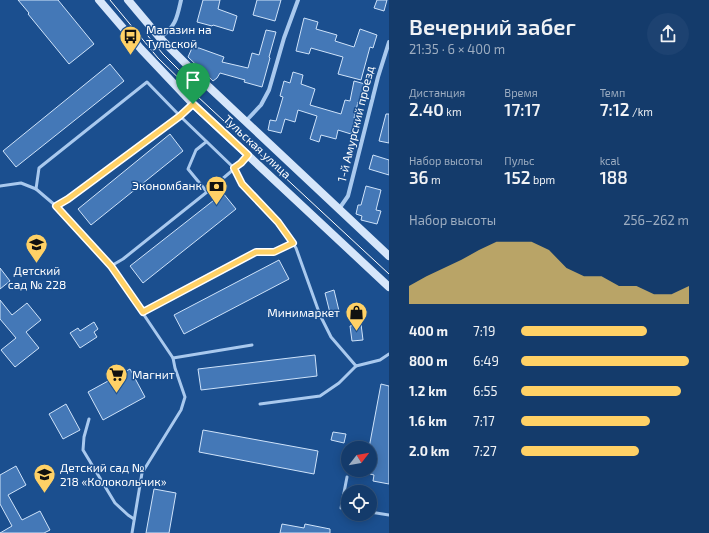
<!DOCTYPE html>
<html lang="ru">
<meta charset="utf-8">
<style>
body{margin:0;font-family:"Exo 2",sans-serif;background:#1d4271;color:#f1f3f6;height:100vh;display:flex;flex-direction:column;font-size:15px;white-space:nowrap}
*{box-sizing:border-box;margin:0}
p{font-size:13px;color:#9dadc1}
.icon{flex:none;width:22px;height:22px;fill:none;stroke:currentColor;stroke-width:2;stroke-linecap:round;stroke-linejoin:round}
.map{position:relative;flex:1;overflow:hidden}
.sheet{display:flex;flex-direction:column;background:#143b6b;width:320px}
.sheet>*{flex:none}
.needle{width:26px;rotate:59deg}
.buttons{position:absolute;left:341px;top:441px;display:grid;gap:8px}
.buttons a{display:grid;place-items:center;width:36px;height:36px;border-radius:50%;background:#143b6b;box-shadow:0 2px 10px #0003,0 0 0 1px #33557e;font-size:20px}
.pin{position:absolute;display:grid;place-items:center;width:34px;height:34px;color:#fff;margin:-41px -17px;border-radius:50% 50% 50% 0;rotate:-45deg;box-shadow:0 0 4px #0007}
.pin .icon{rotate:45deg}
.round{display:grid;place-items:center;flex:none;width:42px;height:42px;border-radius:21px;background:#1d4271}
.head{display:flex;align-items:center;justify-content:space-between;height:68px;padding:0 20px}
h1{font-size:22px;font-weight:600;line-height:30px}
.figures{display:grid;grid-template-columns:repeat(3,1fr);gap:6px;height:68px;padding:4px 20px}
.figures div{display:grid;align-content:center}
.figures b{font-size:17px;font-weight:600}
.figures small{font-size:11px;font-weight:400}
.figures p{font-size:11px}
.chart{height:112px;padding:8px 20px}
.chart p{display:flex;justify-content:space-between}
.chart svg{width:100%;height:72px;margin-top:4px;fill:#ffd166;opacity:.7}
ul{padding:0 20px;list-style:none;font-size:13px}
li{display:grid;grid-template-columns:64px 48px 1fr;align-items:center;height:30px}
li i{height:10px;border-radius:5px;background:#ffd166}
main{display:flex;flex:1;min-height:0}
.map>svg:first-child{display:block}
.building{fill:#4478b7;stroke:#cfe3fa}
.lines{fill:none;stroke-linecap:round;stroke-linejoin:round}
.lane{stroke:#a9c9ee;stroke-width:3}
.street{stroke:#a9c9ee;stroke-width:4}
.secondary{stroke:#d6e6fa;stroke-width:8}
.tram{stroke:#fff;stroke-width:1}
.route-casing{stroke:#fff;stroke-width:8}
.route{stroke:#ffd166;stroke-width:5}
.labels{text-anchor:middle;stroke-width:3;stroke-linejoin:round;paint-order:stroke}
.poi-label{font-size:12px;fill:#fff;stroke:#1b4f8f;text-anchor:start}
.street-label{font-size:12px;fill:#fff;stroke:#1b4f8f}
</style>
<main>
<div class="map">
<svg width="389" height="533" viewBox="0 0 389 533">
<rect width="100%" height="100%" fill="#1b4f8f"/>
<g class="building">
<path d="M18 0H58L94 44 69 64 28 14 29 13Z"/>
<path d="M203 0H220L218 9 237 16 233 31 213 25 212 26 197 22Z"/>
<path d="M257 0H281L275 21 253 15Z"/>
<path d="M377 0H387L384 11 374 8Z"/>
<path d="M304 18 318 22 316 29 337 35 335 41 354 47 360 29 377 35 373 48 370 47 361 80 338 74 343 57 311 48 309 54 296 51Z"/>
<path d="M266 30 276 32 269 57 270 58 262 87 244 82 245 80 220 73 217 78 213 81 188 57 192 48H199L224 57 222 62 248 68 252 53 259 55Z"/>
<path d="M110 64 124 81 16 167 3 151Z"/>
<path d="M293 72 303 75 301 84 315 89 310 105 341 114 345 100 350 101 354 81 365 84 360 103 358 102 354 118 356 119 351 134 338 130 336 139 321 135 319 142 310 139 317 116 298 110 295 122 285 119 281 133 268 130 270 120 276 121 283 97 280 96 284 81 290 83Z"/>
<path d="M386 114H389V143L379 141Z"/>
<path d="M170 134 183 151 91 225 78 209Z"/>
<path d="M373 155 389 160V175L369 169Z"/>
<path d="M366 186 381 190 376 210 381 211 377 224 361 220 362 216 356 214 358 205H361Z"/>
<path d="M223 193 236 209 143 283 130 266Z"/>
<path d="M279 260 289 279 184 334 174 315Z"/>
<path d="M0 268 10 281 0 289Z"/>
<path d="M334 290 339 311 330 313 325 293Z"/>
<path d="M0 300 12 315 27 303 41 320 26 332 39 348 15 367 1 350 16 338 0 319Z"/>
<path d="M94 322 98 329 94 332 97 337 80 348 70 333 78 328 80 331Z"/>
<path d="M361 324 363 340 352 341 350 326Z"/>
<path d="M315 355 317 376 201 390 198 369Z"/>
<path d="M130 369 145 397 103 420 88 392Z"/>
<path d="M381 384 389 386V484L373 481 374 475 370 474V448H369Z"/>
<path d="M66 404 80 430 63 439 49 414Z"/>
<path d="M203 430 318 451 314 474 199 452Z"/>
<path d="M333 432 346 434 344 443 331 440Z"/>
<path d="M16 466 26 485 8 495 22 520 40 511 50 530 44 533H0L12 526 0 504V475Z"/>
<path d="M154 489 176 493 169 533H146Z"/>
<path d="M282 524 304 528 305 524 330 529V533H280Z"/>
</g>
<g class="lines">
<g class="lane">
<path d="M206 142 196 150 188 169 207 192"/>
<path d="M0 186 21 183 36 189 56 206 111 266 173 358 175 368 185 397 181 410 142 473 132 533"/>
<path d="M36 189 39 168 147 82 180 116 234 168 242 184 278 222 296 248 320 315 331 337 356 366 380 360 389 354"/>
<path d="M56 206 68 199 180 116 193 104"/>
<path d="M111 266 123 259 207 192 241 163 248 155"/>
<path d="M143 312 256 252H273L293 243"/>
<path d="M173 358 252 345"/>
<path d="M260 404 320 396 339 383 356 366"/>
<path d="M89 419 84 437 83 450 115 503 128 515 134 519"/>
<path d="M347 477 341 508 348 509"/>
<path d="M370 512 389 515"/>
</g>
<g class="street">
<path d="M160 38C176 26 177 18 181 0"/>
<path d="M245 122 261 105 269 90 284 38 298 0"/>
<path d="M339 209 348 196 378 77 389 42"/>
</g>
<g class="secondary">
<path d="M99 0 141 49 193 104 389 287"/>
<path d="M128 0 160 38 209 87 389 256"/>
</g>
<g class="tram">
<path d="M110 0 158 58 197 96 389 274"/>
<path d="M148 36 163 54 185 76"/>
</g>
</g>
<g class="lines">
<defs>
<path id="route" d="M193 104 248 155 241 163 234 168 242 184 278 222 293 243 274 252H256L143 312 111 266 56 206 68 199 180 116Z"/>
</defs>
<use href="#route" class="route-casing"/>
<use href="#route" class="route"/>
</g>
<defs>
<symbol id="bus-pin" viewBox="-11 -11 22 30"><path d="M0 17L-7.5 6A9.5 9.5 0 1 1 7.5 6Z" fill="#ffd166" stroke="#1b4f8f"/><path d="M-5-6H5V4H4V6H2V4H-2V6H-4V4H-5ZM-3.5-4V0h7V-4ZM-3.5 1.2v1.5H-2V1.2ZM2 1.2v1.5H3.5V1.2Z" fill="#111"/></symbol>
<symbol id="bank-pin" viewBox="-11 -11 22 30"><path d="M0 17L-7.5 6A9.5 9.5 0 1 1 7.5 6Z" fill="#ffd166" stroke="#1b4f8f"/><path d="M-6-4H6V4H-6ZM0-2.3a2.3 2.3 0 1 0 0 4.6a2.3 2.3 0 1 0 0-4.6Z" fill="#111"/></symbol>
<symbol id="school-pin" viewBox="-11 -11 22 30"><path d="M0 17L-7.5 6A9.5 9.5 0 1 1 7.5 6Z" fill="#ffd166" stroke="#1b4f8f"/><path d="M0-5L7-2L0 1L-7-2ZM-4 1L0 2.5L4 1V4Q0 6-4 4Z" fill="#111"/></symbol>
<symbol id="shop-pin" viewBox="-11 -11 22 30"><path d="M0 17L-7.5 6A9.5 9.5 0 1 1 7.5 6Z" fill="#ffd166" stroke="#1b4f8f"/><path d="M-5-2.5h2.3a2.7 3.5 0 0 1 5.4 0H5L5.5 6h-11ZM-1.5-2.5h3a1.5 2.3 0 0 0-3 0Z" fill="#111"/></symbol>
<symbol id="supermarket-pin" viewBox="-11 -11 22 30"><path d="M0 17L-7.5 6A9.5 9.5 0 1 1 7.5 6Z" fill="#ffd166" stroke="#1b4f8f"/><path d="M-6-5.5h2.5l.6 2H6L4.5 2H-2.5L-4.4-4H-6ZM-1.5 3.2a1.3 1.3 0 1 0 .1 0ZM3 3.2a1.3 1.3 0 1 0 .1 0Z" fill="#111"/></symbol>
</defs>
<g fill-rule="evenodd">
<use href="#bus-pin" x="118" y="24" width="25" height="34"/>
<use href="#bank-pin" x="204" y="174" width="25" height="34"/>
<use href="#school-pin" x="24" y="232" width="25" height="34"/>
<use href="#shop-pin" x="344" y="300" width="25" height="34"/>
<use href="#supermarket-pin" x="104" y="362" width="25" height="34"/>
<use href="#school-pin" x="32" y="462" width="25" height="34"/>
</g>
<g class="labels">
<g class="poi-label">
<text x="146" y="34">Магазин на<tspan x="146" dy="14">Тульской</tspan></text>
<text x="202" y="190" text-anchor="end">Экономбанк</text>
<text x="37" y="275" text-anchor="middle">Детский<tspan x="37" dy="14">сад № 228</tspan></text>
<text x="340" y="317" text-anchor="end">Минимаркет</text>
<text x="132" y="379">Магнит</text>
<text x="60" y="472">Детский сад №<tspan x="60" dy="14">218 «Колокольчик»</tspan></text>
</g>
<g class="street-label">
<text transform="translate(356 124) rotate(-76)" y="4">1-й Амурский проезд</text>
<text transform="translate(257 147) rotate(43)" y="4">Тульская улица</text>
</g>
</g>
</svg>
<div class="buttons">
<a><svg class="needle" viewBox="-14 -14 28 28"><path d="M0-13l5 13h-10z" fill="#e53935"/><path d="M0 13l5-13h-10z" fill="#9dadc1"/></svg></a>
<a><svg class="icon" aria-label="locate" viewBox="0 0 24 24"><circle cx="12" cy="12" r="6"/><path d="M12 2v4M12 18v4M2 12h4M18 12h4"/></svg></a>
</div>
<div class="pin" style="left:193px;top:104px;background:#1e9e55"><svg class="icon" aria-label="arrive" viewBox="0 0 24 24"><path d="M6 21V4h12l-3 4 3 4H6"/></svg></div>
</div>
<section class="sheet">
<div class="head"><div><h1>Вечерний забег</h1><p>21:35 · 6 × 400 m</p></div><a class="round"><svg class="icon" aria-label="share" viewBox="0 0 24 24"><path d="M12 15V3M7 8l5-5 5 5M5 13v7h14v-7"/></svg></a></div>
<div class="figures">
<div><p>Дистанция</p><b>2.40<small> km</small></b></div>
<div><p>Время</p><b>17:17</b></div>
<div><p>Темп</p><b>7:12<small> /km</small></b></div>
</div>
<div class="figures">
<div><p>Набор высоты</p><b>36<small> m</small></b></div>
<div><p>Пульс</p><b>152<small> bpm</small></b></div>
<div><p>kcal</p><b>188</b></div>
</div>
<div class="chart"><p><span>Набор высоты</span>256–262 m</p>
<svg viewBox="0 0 160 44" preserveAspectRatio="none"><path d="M0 44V33L10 27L20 22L30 17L40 11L50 6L60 6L70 6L80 11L90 22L100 27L110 27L120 33L130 33L140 38L150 38L160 33V44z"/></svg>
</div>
<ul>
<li><b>400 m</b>7:19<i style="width:75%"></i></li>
<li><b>800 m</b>6:49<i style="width:100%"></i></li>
<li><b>1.2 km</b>6:55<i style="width:95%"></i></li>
<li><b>1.6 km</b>7:17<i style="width:77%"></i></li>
<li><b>2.0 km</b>7:27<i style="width:70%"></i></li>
</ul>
</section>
</main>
